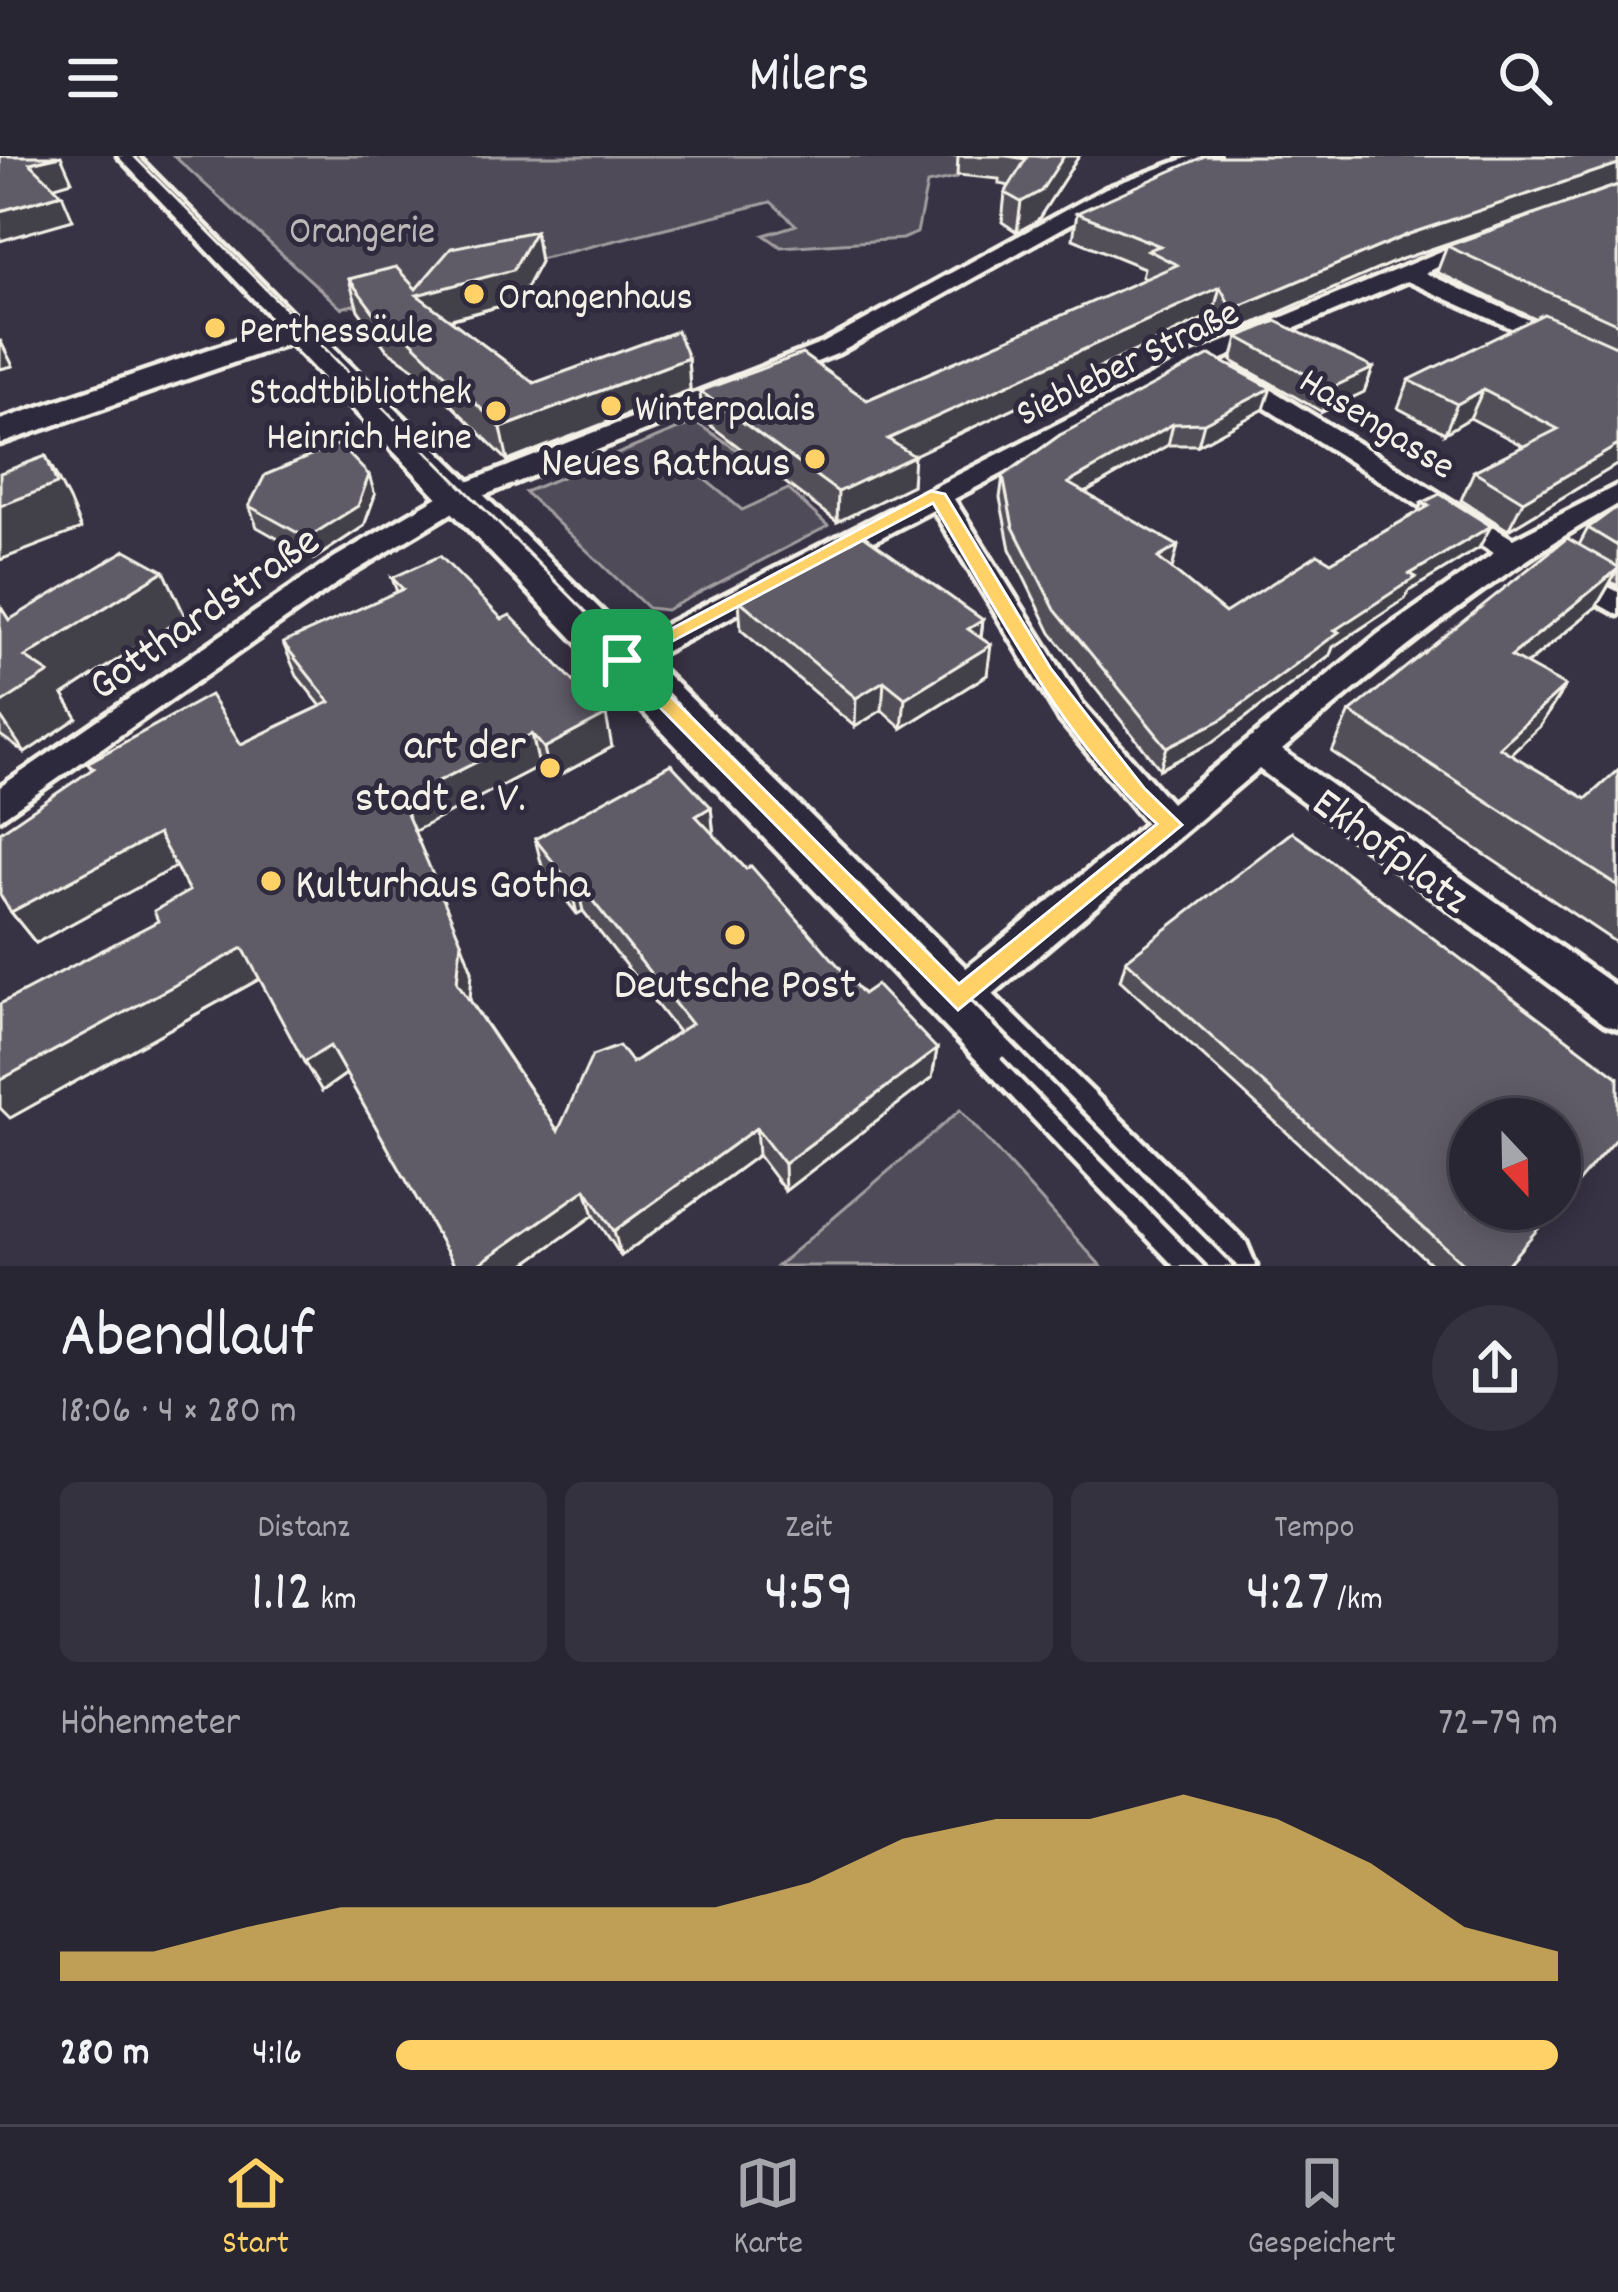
<!DOCTYPE html>
<html lang="de">
<meta charset="utf-8">
<style>
body{margin:0;font-family:Dekko,sans-serif;background:#35323f;color:#f1f3f6;height:100vh;display:flex;flex-direction:column;font-size:45px;white-space:nowrap}
*{box-sizing:border-box;margin:0}
p{font-size:39px;color:#a5a5ac}
.icon{flex:none;width:66px;height:66px;fill:none;stroke:currentColor;stroke-width:2;stroke-linecap:round;stroke-linejoin:round}
.map{position:relative;height:1110px;overflow:hidden}
.details{display:flex;flex-direction:column;background:#292633;flex:1}
.details>*{flex:none}
.needle{width:78px;rotate:158deg}
.controls{position:absolute;left:1449px;top:942px;display:grid;gap:24px}
.controls a{display:grid;place-items:center;width:132px;height:132px;border-radius:50%;background:#292633;box-shadow:0 6px 30px #0003,0 0 0 3px #45434e;font-size:60px}
.pin{position:absolute;display:grid;place-items:center;width:102px;height:102px;color:#fff;margin:-51px;border-radius:24px;box-shadow:0 6px 18px #0006}
.round{display:grid;place-items:center;flex:none;width:126px;height:126px;border-radius:63px;background:#35323f}
.summary{display:flex;align-items:center;justify-content:space-between;height:204px;padding:0 60px}
h1{font-size:66px;font-weight:600;line-height:90px}
.stats{display:grid;grid-template-columns:repeat(3,1fr);gap:18px;height:204px;padding:12px 60px}
.stats div{display:grid;align-content:center;border-radius:18px;background:#35323f;text-align:center}
.stats b{font-size:60px;font-weight:600}
.stats small{font-size:33px;font-weight:400}
.stats p{font-size:33px}
.chart{height:336px;padding:24px 60px}
.chart p{display:flex;justify-content:space-between}
.chart svg{width:100%;height:216px;margin-top:12px;fill:#ffd166;opacity:.7}
ul{padding:0 60px;list-style:none;font-size:39px}
li{display:grid;grid-template-columns:192px 144px 1fr;align-items:center;height:90px}
li i{height:30px;border-radius:15px;background:#ffd166}
header{display:flex;justify-content:space-between;align-items:center;height:156px;padding:0 60px;background:#292633;font-size:54px;font-weight:600}
.menu{display:flex;justify-content:space-around;align-items:center;height:168px;border-top:3px solid #45434e;background:#292633;font-size:33px;color:#a5a5ac}
.menu a{display:grid;justify-items:center;gap:6px}
.menu .active{color:#ffd166}
.map>svg:first-child{display:block}
.green{fill:#504b59;stroke:#a29ea0;stroke-width:3}
.lines{fill:none;stroke-linecap:round;stroke-linejoin:round}
.street-casing{stroke:#f4f1e8;stroke-width:9}
.secondary-casing{stroke:#f4f1e8;stroke-width:9}
.street{fill:#2f2a3d;fill-rule:evenodd}
.secondary{fill:#2f2a3d;fill-rule:evenodd}
.tram-far1{stroke:#f4f1e8;stroke-width:3}
.tram{stroke:#f4f1e8;stroke-width:4.5}
.wall{fill:#524f59;stroke:#f4f1e8;stroke-width:3}
.shaded-wall{fill:#424048;stroke:#f4f1e8;stroke-width:3}
.building{fill:#5f5c67;stroke:#f4f1e8;stroke-width:3}
.route{fill:#ffd166;stroke:#fff;stroke-width:3;fill-rule:evenodd}
.poi-dot{fill:#ffd166;stroke:#2f2a3d;stroke-width:4.5}
.labels{text-anchor:middle;stroke-width:10;stroke-linejoin:round;paint-order:stroke}
.far-park-label{font-size:39px;fill:#bbb7b6;stroke:#2f2a3d}
.far-poi-label{font-size:39px;fill:#f4f1e8;stroke:#2f2a3d;text-anchor:start}
.far-street-label{font-size:39px;fill:#f4f1e8;stroke:#2f2a3d}
.poi-label{font-size:45px;fill:#f4f1e8;stroke:#2f2a3d;text-anchor:end}
.street-label{font-size:45px;fill:#f4f1e8;stroke:#2f2a3d}
</style>
<header><svg class="icon" aria-label="menu" viewBox="0 0 24 24"><path d="M4 6h16M4 12h16M4 18h16"/></svg>Milers<svg class="icon" aria-label="search" viewBox="0 0 24 24"><circle cx="10" cy="10" r="6"/><path d="M15 15l6 6"/></svg></header>
<div class="map">
<svg width="1618" height="1110" viewBox="0 0 1618 1110">
<rect width="100%" height="100%" fill="#373244"/>
<filter id="ink" filterUnits="userSpaceOnUse"><feTurbulence type="fractalNoise" baseFrequency=".00833" numOctaves="2"/><feDisplacementMap in="SourceGraphic" scale="24" xChannelSelector="R" yChannelSelector="G"/><feConvolveMatrix kernelMatrix="1 2 1 2 8 2 1 2 1" color-interpolation-filters="sRGB"/></filter>
<g filter="url(#ink)">
<g class="green">
<path d="M174 0H971L956 22 927 28 917 77 902 83 781 91 764 79 796 69 771 46 341 152Z"/>
<path d="M695 266 742 297 697 317 742 354 788 333 828 370 666 454 648 452 525 336Z"/>
<path d="M960 954 1101 1110H777Z"/>
</g>
<g class="lines">
<defs>
<g id="street">
<path d="M118 0H137L304 169V179H288Z"/>
<path d="M1192 0H1218L1120 40 839 197 475 343 352 417 0 663V631L332 403 455 331 823 187 1106 32Z"/>
<path d="M1473 82 1490 86 1425 117 1618 204V220L1407 125 1210 208 954 343 1082 547 1171 647 1378 478 1494 397 1220 223V213H1238L1513 383 1618 329V348C1495 417 1389 503 1282 594L1618 832V873L1604 868 1259 613 972 856 958 861 944 856 938 843 944 830 1146 667 1059 563 933 354 634 512 623 515 607 504 612 496 1194 198Z"/>
<path d="M1563 407 1618 436V459L1553 423 1548 416Z"/>
</g>
<path id="secondary" d="M296 164 308 167 1246 1086 1256 1110H1174L290 187 0 288V264Z"/>
</defs>
<use href="#street" class="street-casing"/>
<use href="#secondary" class="secondary-casing"/>
<use href="#street" class="street"/>
<use href="#secondary" class="secondary"/>
<path class="tram-far1" d="M134 0 859 731"/>
<g class="tram">
<path d="M856 728 1235 1110"/>
<path d="M1003 903 1206 1110"/>
</g>
</g>
<g class="wall">
<path d="M958 0H1079L1037 65 1017 76 1002 66 1005 37 1010 30 999 28V23L957 19Z"/>
<path d="M1618 0V308L1508 374 1461 344 1474 315 1523 290 1470 262 1445 277 1398 252 1409 224 1535 163 1437 116 1447 90 1595 37 1399 104 1225 180 1213 158 913 299 912 329 837 366 702 263 700 235 867 244 1146 123 1142 121 1144 112 1073 83 1077 57Z"/>
<path d="M535 75 540 106 519 145 450 164 534 227 688 202 690 234 508 305 416 214 387 194 358 154 349 123 416 133Z"/>
<path d="M1238 181 1373 212 1364 236 1322 256 1232 205Z"/>
<path d="M1264 253 1198 289H1168L1085 337 1178 390 1171 413 1225 457 1331 406 1418 356 1422 347 1479 392 1409 435 1405 443 1333 491 1330 499 1213 586 1160 613 1051 477 1010 393 1000 342 1003 320 1060 279Z"/>
<path d="M375 339 364 370 314 403 257 371 249 350Z"/>
<path d="M1618 350V430L1611 426 1596 451 1526 509 1565 530 1540 570 1510 598 1586 643 1618 614V788L1332 596 1350 556 1579 389 1588 372Z"/>
<path d="M392 422 612 591 551 624 539 610 414 675 472 815 470 844 558 975 632 907 678 876 583 755 577 758 543 714 535 683 711 651 714 679 863 838 937 893 932 922 785 1035 758 999 621 1100 594 1059 522 1110H455L346 918 322 935 260 823 10 962 158 765 189 735 176 710 36 787 11 756 92 613 87 607 241 588 321 550 297 520 283 487 397 436Z"/>
<path d="M739 444 983 464 981 482 987 519 902 572 882 554 855 571 741 474Z"/>
<path d="M0 450 9 464 185 460 63 539 77 562 25 597 0 579Z"/>
<path d="M1126 804 1506 1110H1433L1120 824Z"/>
</g>
<g class="shaded-wall">
<path d="M61 0 72 25 42 34 30 7Z"/>
<path d="M1064 0H1079L1037 65 1017 76 1021 46Z"/>
<path d="M1618 8V29L1399 104 1225 180 1232 153 1409 78Z"/>
<path d="M62 38 73 64 0 85V55Z"/>
<path d="M535 75 540 106 519 145 425 170 417 139Z"/>
<path d="M1220 131 1213 158 887 312 888 283Z"/>
<path d="M0 184 13 210 0 213Z"/>
<path d="M688 202 690 234 508 305 501 272Z"/>
<path d="M1373 212 1364 236 1322 256 1331 232Z"/>
<path d="M1271 232 1264 253 1198 289 1204 267Z"/>
<path d="M1483 234 1470 262 1445 277 1457 248Z"/>
<path d="M1173 268 1168 289 1064 349 1068 327Z"/>
<path d="M1618 289V308L1508 374 1523 345Z"/>
<path d="M46 300 69 344 81 373 0 404V350Z"/>
<path d="M914 300 912 329 837 366 838 336Z"/>
<path d="M369 319 375 339 364 370 314 403 307 382Z"/>
<path d="M1491 370 1479 392 1409 435 1405 443 1333 491 1330 499 1213 586 1160 613 1167 591 1335 474 1410 418Z"/>
<path d="M1178 390 1172 413 1152 424 1158 402Z"/>
<path d="M1618 413 1596 451 1488 540 1511 500Z"/>
<path d="M164 415 185 460 63 539 77 562 25 597 0 560V548L25 501Z"/>
<path d="M983 464 979 494 968 473Z"/>
<path d="M991 489 987 519 902 572 905 542Z"/>
<path d="M884 525 882 554 855 571 856 542Z"/>
<path d="M1565 530 1540 570 1475 631 1499 591Z"/>
<path d="M606 559 612 591 551 624 544 592Z"/>
<path d="M532 578 539 610 413 676 401 644Z"/>
<path d="M711 651 714 683 696 660Z"/>
<path d="M158 678 177 710 36 787 11 756Z"/>
<path d="M576 724 583 755 577 758 570 727Z"/>
<path d="M461 785 472 815 469 856 457 826Z"/>
<path d="M243 792 261 822 10 962 0 952V924Z"/>
<path d="M330 890 346 918 322 935 304 906Z"/>
<path d="M937 893 932 922 785 1035 784 1008Z"/>
<path d="M756 972 758 999 621 1100 614 1075Z"/>
<path d="M586 1033 594 1059 522 1110H476Z"/>
</g>
<g class="building">
<path d="M0 0H58L30 7 62 38 0 55Z"/>
<path d="M1007 0H1064L1041 35 1021 46 1005 37 1026 3Z"/>
<path d="M1205 0H1618V8L1409 78 1232 153 1220 131 888 283 914 300 838 336 700 235 802 198 867 244 1177 109 1148 94 1160 90 1077 57Z"/>
<path d="M1618 29V168L1447 90Z"/>
<path d="M535 75 513 114 417 139 534 227 677 175 688 202 501 272 408 182 378 162 349 123 396 111 416 133 451 92Z"/>
<path d="M1544 158 1618 191V289L1523 345 1474 315 1558 273 1483 234 1457 248 1409 224Z"/>
<path d="M1276 165 1373 212 1331 232 1238 181Z"/>
<path d="M1210 199 1271 232 1204 267 1173 268 1068 327 1178 390 1158 402 1225 457 1318 398 1331 406 1429 350 1422 347 1440 338 1491 370 1410 418 1416 421 1335 474 1339 476 1221 564 1167 591 1055 454 1013 371 1003 320 1060 279Z"/>
<path d="M339 288 369 319 358 350 307 382 249 350 265 319Z"/>
<path d="M46 300 57 328 0 350V317Z"/>
<path d="M1618 350V390L1588 372Z"/>
<path d="M863 379 983 464 968 473 991 489 905 542 884 525 856 542 739 444Z"/>
<path d="M1567 382 1618 411V413L1511 500 1565 530 1499 591 1586 643 1618 614V730L1350 556Z"/>
<path d="M126 394 164 415 25 501 49 517 0 548V450L9 464Z"/>
<path d="M440 400 502 463 510 459 606 559 544 592 532 578 401 644 461 785 457 826 558 975 592 900 619 890 632 907 691 868 576 724 570 727 535 683 671 608 711 651 696 660 746 713 751 710 863 838 876 829 937 893 784 1008 756 972 614 1075 586 1033 476 1110H455L330 890 304 906 243 792 0 924V848L158 765 154 755 189 735 158 678 11 756 0 739V676L94 612 87 607 210 539 241 588 330 546 283 487 403 433 392 422Z"/>
<path d="M1292 676 1618 921V980L1560 1047V963H1470V1053H1555L1506 1110H1466L1126 804Z"/>
</g>
</g>
<path class="route" d="M931 335 945 338 1051 513 1144 632 1182 669 958 854 613 504ZM933 347C999 457 1061 582 1157 668L959 828 635 505Z"/>
<g class="poi-dot">
<circle cx="474" cy="138" r="12"/>
<circle cx="215" cy="172" r="12"/>
<circle cx="611" cy="250" r="12"/>
<circle cx="496" cy="255" r="12"/>
<circle cx="815" cy="303" r="12"/>
<circle cx="550" cy="612" r="12"/>
<circle cx="271" cy="725" r="12"/>
<circle cx="735" cy="779" r="12"/>
</g>
<g class="labels">
<g class="far-park-label">
<text x="362" y="86">Orangerie</text>
</g>
<g class="far-poi-label">
<text x="498" y="152">Orangenhaus</text>
<text x="239" y="186">Perthessäule</text>
<text x="472" y="247" text-anchor="end">Stadtbibliothek<tspan x="472" dy="45">Heinrich Heine</tspan></text>
<text x="635" y="264">Winterpalais</text>
</g>
<g class="far-street-label">
<text transform="translate(1126 204) rotate(-26)" y="14">Siebleber Straße</text>
<text transform="translate(1379 265) rotate(32)" y="14">Hasengasse</text>
</g>
<g class="poi-label">
<text x="791" y="319">Neues Rathaus</text>
<text x="526" y="602">art der<tspan x="526" dy="52">stadt e. V.</tspan></text>
<text x="295" y="741" text-anchor="start">Kulturhaus Gotha</text>
<text x="735" y="841" text-anchor="middle">Deutsche Post</text>
</g>
<g class="street-label">
<text transform="translate(202 454) rotate(-35)" y="16">Gotthardstraße</text>
<text transform="translate(1393 692) rotate(36)" y="16">Ekhofplatz</text>
</g>
</g>
</svg>
<div class="controls">
<a><svg class="needle" viewBox="-14 -14 28 28"><path d="M0-13l5 13h-10z" fill="#e53935"/><path d="M0 13l5-13h-10z" fill="#a5a5ac"/></svg></a>
</div>
<div class="pin" style="left:622px;top:504px;background:#1e9e55"><svg class="icon" aria-label="arrive" viewBox="0 0 24 24"><path d="M6 21V4h12l-3 4 3 4H6"/></svg></div>
</div>
<section class="details">
<div class="summary"><div><h1>Abendlauf</h1><p>18:06 · 4 × 280 m</p></div><a class="round"><svg class="icon" aria-label="share" viewBox="0 0 24 24"><path d="M12 15V3M7 8l5-5 5 5M5 13v7h14v-7"/></svg></a></div>
<div class="stats">
<div><p>Distanz</p><b>1.12<small> km</small></b></div>
<div><p>Zeit</p><b>4:59</b></div>
<div><p>Tempo</p><b>4:27<small> /km</small></b></div>
</div>
<div class="chart"><p><span>Höhenmeter</span>72–79 m</p>
<svg viewBox="0 0 160 44" preserveAspectRatio="none"><path d="M0 44V38L10 38L20 33L30 29L40 29L50 29L60 29L70 29L80 24L90 15L100 11L110 11L120 6L130 11L140 20L150 33L160 38V44z"/></svg>
</div>
<ul>
<li><b>280 m</b>4:16<i style="width:100%"></i></li>
</ul>
</section>
<nav class="menu">
<a class="active"><svg class="icon" aria-label="home" viewBox="0 0 24 24"><path d="M3 11l9-7 9 7M6 9v11h12V9"/></svg>Start</a>
<a><svg class="icon" aria-label="map" viewBox="0 0 24 24"><path d="M3 6l6-2 6 2 6-2v14l-6 2-6-2-6 2zM9 4v14M15 6v14"/></svg>Karte</a>
<a><svg class="icon" aria-label="saved" viewBox="0 0 24 24"><path d="M7 4h10v16l-5-4-5 4z"/></svg>Gespeichert</a>
</nav>
